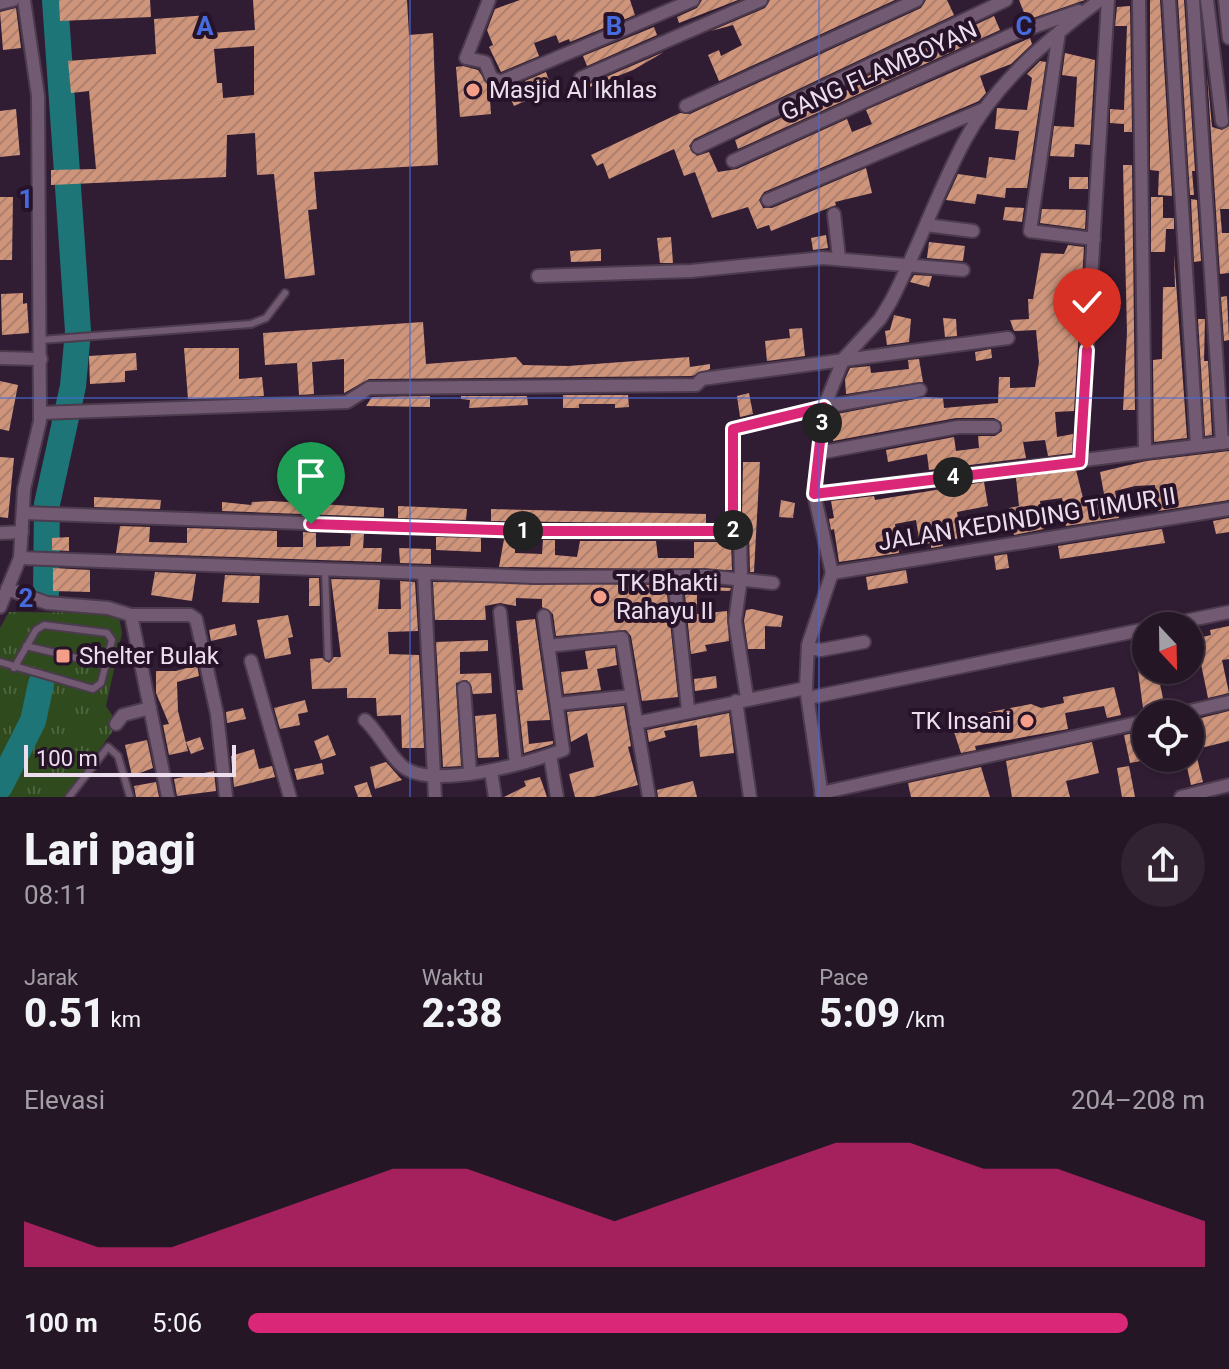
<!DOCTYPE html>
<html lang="id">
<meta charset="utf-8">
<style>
body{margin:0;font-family:Roboto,sans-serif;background:#312332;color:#f1f3f6;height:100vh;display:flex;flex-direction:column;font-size:30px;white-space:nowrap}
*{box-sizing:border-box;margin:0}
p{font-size:26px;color:#a39fa7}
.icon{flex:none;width:44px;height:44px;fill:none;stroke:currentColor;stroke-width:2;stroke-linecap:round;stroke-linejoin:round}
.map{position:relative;height:797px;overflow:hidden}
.drawer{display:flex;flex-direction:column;background:#251626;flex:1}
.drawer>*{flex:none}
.needle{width:52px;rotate:158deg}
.controls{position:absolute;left:1132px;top:612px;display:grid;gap:16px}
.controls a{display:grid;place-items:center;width:72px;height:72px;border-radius:50%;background:#251626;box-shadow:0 2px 6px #0004,0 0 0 2px #423543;font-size:40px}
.scale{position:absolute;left:24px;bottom:20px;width:212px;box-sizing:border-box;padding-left:8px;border:4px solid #ecdeed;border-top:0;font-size:22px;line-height:28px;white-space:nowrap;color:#ecdeed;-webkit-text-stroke:6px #271329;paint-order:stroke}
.pin{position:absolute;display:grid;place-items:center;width:68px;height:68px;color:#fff;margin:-82px -34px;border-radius:50% 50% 50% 0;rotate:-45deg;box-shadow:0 0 8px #0007}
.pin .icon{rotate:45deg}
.km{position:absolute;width:40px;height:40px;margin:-20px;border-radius:50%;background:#222;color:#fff;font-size:22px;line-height:40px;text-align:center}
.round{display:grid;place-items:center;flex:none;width:84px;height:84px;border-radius:42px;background:#312332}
.headline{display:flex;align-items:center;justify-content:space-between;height:136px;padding:0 24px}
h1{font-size:44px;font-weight:800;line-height:60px}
.stats{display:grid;grid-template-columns:repeat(3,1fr);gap:12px;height:136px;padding:8px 24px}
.stats div{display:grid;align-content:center}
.stats b{font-size:40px;font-weight:800}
.stats small{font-size:22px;font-weight:400}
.stats p{font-size:22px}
.chart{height:224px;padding:16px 24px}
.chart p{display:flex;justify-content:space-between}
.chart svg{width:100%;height:144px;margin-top:8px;fill:#db2777;opacity:.7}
ul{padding:0 24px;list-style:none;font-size:26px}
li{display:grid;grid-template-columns:128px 96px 1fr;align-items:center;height:60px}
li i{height:20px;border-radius:10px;background:#db2777}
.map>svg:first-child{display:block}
.grass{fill:url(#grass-tufts)}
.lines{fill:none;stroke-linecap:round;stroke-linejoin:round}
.river{stroke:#1d7577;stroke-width:26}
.building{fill:url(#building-hatch);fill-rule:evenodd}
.lane-casing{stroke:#4c3a4d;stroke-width:10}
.street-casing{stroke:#4c3a4d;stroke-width:16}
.lane{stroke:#725a73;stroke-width:6}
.street{stroke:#725a73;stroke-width:12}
.route-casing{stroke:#fff;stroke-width:16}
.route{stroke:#db2777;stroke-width:10}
.grid{fill:none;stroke:#466bdc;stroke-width:2;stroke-opacity:0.55}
.poi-dot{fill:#f49e8a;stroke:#271329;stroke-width:3}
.labels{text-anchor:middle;stroke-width:8;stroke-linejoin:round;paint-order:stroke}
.street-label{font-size:24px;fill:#ecdeed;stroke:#271329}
.poi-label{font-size:24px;fill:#ecdeed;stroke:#271329;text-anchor:start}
.grid-label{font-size:26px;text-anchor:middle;font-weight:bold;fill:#466bdc;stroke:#271329;stroke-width:8;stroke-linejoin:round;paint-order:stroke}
</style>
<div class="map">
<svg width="1229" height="797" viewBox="0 0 1229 797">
<defs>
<pattern id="grass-tufts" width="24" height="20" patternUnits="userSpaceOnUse" patternTransform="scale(2)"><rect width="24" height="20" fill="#2f4b1e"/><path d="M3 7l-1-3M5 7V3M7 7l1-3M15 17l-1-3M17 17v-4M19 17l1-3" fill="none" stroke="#4d643f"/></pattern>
<pattern id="building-hatch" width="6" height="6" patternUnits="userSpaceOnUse" patternTransform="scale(2)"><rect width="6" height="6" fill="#cf957b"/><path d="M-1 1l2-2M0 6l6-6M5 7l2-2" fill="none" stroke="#ad806e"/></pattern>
</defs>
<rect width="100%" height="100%" fill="#311d33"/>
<path class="grass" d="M9 612 118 613 122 633 106 706 118 724 65 797H0V628Z"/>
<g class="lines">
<g class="river">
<path d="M46 593 47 504 73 386 78 331 55 0"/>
<path d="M0 786 33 721 41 684"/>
</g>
</g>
<g class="building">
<path d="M59 0H150L151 17 60 21Z"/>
<path d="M253 0H407L409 35 433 33 438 165 314 172 317 209 308 210 315 275 285 279 274 174 257 175 255 133 227 135 226 177 51 185V170L96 169 89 91 71 93 68 61 156 54 154 19 209 15 210 33 255 30ZM254 46V95L223 98 222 83H217L214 49Z"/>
<path d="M520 0H630L635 15 570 42 569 39 559 43 556 35 534 43 539 56 501 72 489 47 493 45 487 30 495 9Z"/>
<path d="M702 0H738L679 23 677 17 697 8Z"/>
<path d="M770 0H895L719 81 708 55 719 50 721 56 742 45 733 25 711 31 765 8Z"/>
<path d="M926 0H947L954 15 694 139 689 146 697 156 709 152 718 172 737 169 847 119 852 132 872 124 866 110 1030 38 1032 44 1011 64 980 76 986 93 979 101 764 192 759 200 763 208H772L866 168 872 193 835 202 836 205 771 231 769 225 757 229 748 207 712 218 695 172 684 176 674 149 609 179 603 163 597 166 591 155 680 113 690 114 921 8Z"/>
<path d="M1019 0H1085L1027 20Z"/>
<path d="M1150 0H1160L1172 196 1158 195 1159 171 1150 170Z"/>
<path d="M1178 0H1184L1195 171H1192L1194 195H1190Z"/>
<path d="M1130 6 1132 132H1124V124L1110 123V109L1124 110 1127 26H1115L1117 7Z"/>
<path d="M16 8 21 48 3 50 0 12Z"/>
<path d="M994 16 1000 30 738 149 735 140 830 94 831 97 853 88 851 84Z"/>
<path d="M654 27 657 35 587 66 583 56Z"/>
<path d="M664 52 633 70 577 92 574 83 585 86Z"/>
<path d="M1065 53 1095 60 1090 145 1075 144 1074 157 1050 156 1054 126 1074 127 1077 77 1062 75Z"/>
<path d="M1040 61 1046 62 1027 188H1006L1005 198 977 194 975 204 946 200 958 174 986 178 989 157 1015 160 1019 131 995 129 997 108 1027 110 1032 78 1027 74Z"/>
<path d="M463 66 478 70 489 86 491 114 460 117 456 67Z"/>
<path d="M546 72 552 89 514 106 509 95 527 86 525 81Z"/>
<path d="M1207 72 1212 127 1222 130 1229 126V209H1220L1222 233H1229V273L1220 274Z"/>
<path d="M16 109 20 155 0 157V111Z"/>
<path d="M1123 165H1132L1135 410H1123L1127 332Z"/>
<rect x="1069" y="177" width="19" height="12"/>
<path d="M0 197H13L12 260H0Z"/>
<path d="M1151 197H1163V218H1174V229H1166L1165 252H1151Z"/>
<path d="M1191 199 1197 200 1201 261 1194 262Z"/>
<path d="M1005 207 1024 208 1022 222 1003 220Z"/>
<path d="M1042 209 1086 210 1085 229 1040 223Z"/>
<path d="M826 235 828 248 813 250 811 238Z"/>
<path d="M671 237 673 263H660L657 238Z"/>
<path d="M929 242 965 246 963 261 927 258Z"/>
<path d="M1068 245 1084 247 1074 411 1055 412 1057 437 1073 434 1072 453 1048 456 1045 440 1023 442 1026 458 929 470 927 454 888 462 886 450 954 437 956 451 979 448 978 436H995L1002 431 1001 422 994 418H956L833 441 832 415 925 397 943 398 944 408 998 403 999 377H1010V388L1035 387 1039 362 1036 330 1014 331 1010 320 1029 319 1028 299H1033L1041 253 1064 254Z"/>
<path d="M601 249V261L571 262 570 251Z"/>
<path d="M1174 254 1187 438 1154 442 1153 360 1162 359 1163 287H1175Z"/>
<path d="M914 275 932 276 929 287 910 282Z"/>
<path d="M23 293V304L27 303 29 333 2 335 1 294Z"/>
<path d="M1227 296 1229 340 1224 341 1221 297Z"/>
<path d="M894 315 911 319 909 342 887 345 885 331 890 330Z"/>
<path d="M943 318 956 319 957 336 945 337Z"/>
<path d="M1198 319H1205L1204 361H1208L1212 435 1205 436Z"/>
<path d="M423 322 426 364 516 357 523 365 568 366 689 357 690 367 710 364V369L692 376 369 379 344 393V359L312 362 314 394 299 395 297 363 265 365 263 333Z"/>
<path d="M802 328 805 356 767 361 765 341 790 338 789 329Z"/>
<path d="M184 348H239V379L262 377 264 396 188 399Z"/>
<path d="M991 349 992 358 976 361 975 352Z"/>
<path d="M136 353 137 370 125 371V382L90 384 89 356Z"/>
<path d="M919 359 923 382 846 394 845 379 850 368 870 366 871 373 909 369 908 360Z"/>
<path d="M0 381 18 385 9 431 0 429Z"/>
<path d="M749 393 753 414 740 417 737 396Z"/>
<path d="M563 395H628L629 407 615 408V404H579V408H563Z"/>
<path d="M430 396V407L366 406 372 397Z"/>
<path d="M461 396H527L528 405 469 408 470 400 461 399Z"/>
<path d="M1229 451V500L1158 511 1155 485 1135 486 1115 491 1119 518 1066 526 1062 498 1040 501 1044 529 1014 535 1009 508 1019 506 1016 478 1076 470 1083 498 1104 494 1100 472 1146 461Z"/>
<path d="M0 457 14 458 8 518 0 517Z"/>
<path d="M743 462H760L754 572H750L749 533 742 515Z"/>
<path d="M984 482 988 506 957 512 961 538 943 541V546L931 548V543L920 545 916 520 895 524 899 553 839 562 834 529 831 530 829 519 834 518 831 501 874 496 875 500Z"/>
<path d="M94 497 161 500 160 509 94 507Z"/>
<path d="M781 500 795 503 793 518 779 517Z"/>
<path d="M271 501 384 508V517L222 511V502L251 505 252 502Z"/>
<path d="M398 506 467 509 466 520 398 518Z"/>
<path d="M491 509 706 514V524L491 521Z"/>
<path d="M1229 518V532L1216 534 1213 521Z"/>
<path d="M120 526 150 527 149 542 187 543V528L277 531V547H303V532L316 533V547L350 546 351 534H364L363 548H382L381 562 116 553Z"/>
<path d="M1162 529 1165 543 1060 559 1058 546Z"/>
<path d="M69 537V551L52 550V538Z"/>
<path d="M436 537 481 538V552L436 550Z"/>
<path d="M504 539 515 540V553L542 554 543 540H555V555L577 557 580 541H656L658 558H694V542H731L732 570 499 567Z"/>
<path d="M399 548 431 549V564L400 563Z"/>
<path d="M1007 554 1009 568 996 570 994 556Z"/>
<path d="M53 568 90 570V592L53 591Z"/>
<path d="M906 570 908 583 868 590 866 577Z"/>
<path d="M155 572 196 574 192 601 151 595Z"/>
<path d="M225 575 260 576 259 603 222 602Z"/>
<path d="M309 578H319L320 606H309Z"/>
<path d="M331 579 380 580 378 609H401L400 581 415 582 418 631 388 632 389 654 419 655 424 748H402L401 715 377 716 376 698H347V688L312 689 310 659 322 658 329 663 334 657H341Z"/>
<path d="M433 582 666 585 678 697 642 701 631 636 626 630 556 636 553 614 542 607V599L516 598V606L500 603 485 606 486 620H435Z"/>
<path d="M684 585 731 588 730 591 697 590V614L727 611 729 641 705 645 707 651 691 654Z"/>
<path d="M752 609 783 616 781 627 765 626V649H748L744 621 746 610Z"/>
<path d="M288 615 293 637 288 638 291 654 265 659 257 620Z"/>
<path d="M535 619 550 720 527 721 529 744 553 741V744L524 753 517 690H523L516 621Z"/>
<path d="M235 624 237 635 211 641 209 630Z"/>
<path d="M1229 626V659L1222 660 1229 693 1208 698 1201 664 1190 666V640L1211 635 1210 630Z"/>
<path d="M488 640V651L460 652V674L491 673 492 693 473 694 467 680 456 683 461 766 443 767 436 642Z"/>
<path d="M615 648 617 665 597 669 601 690 564 694 561 672 588 669 585 651Z"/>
<path d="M197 665 199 676 177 682 178 711 188 751 169 755 163 725 169 724 156 693V671H176Z"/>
<path d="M1138 670H1157L1164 703 1143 708Z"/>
<path d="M716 676 717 688 695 691 694 679Z"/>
<path d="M1114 687 1121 715 1107 718 1104 706 1065 713 1068 729 975 746 976 750 961 753 950 720 1031 704 1041 708 1064 703 1063 697Z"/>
<path d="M305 700 308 712 298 714 300 725 280 729 274 708Z"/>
<path d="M624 706 631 746 628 747 638 785 594 797H575L569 774 594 767 587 733 571 742 567 712Z"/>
<path d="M243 708 246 719 227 723 226 712Z"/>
<path d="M1229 711V741L1201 748 1198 736 1205 734 1201 718Z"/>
<path d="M729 713 734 753 700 757 697 725 664 731 666 737 649 742 647 730Z"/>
<path d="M496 714 499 757 478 758 475 716Z"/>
<path d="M1146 731V760L1130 763 1124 735Z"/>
<path d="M328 735 336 755 321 760 314 741Z"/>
<path d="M200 737 204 749 191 754 186 742Z"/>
<path d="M147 740 153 768 132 776 125 745Z"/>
<path d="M1092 742 1099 773 1066 781 1070 797H1012L1006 761Z"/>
<path d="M254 749 259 769 272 766 275 777 234 787 231 756Z"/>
<path d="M1185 758H1197L1203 782 1191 785Z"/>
<path d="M386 762 402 780 375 789 370 767Z"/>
<path d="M322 763 324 774 297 780 294 769Z"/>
<path d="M1129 766 1135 797H1122L1117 768Z"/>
<path d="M981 767 990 797H911L908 783Z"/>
<path d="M214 771 216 791 177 796 174 779Z"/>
<path d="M540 777 547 797H504L526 786 524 781Z"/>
<path d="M693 781 697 797H658L657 790Z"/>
<path d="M156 782 159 797H136L134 786Z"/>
<path d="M367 782 372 797H358L354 786Z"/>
</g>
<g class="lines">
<defs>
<g id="lane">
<path d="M41 340 251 324 266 318 285 293"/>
<path d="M325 570 328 657"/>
<path d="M26 646 106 665"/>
<path d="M0 662 93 689 101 683 112 640 107 633 44 625 36 630 14 668"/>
<path d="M69 797 108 747 118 756 130 797"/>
</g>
<g id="street">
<path d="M489 0 466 58 485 62 491 77 500 82 693 0"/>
<path d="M1139 0 1145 452"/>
<path d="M1169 0 1197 446"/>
<path d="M1193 0 1222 443"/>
<path d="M1207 0 1222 121"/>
<path d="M1225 0 1229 38"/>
<path d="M0 3 13 0"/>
<path d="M1059 32 1030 231 1094 239"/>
<path d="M581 78 761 0"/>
<path d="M686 106 917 0"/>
<path d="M698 147 1006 0"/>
<path d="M733 161 1011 35 1079 11"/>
<path d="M768 200 984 109"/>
<path d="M834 214 839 258"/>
<path d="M926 225 973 231"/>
<path d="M538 276 691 271 823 258 963 270"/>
<path d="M0 358 41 359"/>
<path d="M40 413 347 402 369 388 696 385 702 379 1008 338"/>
<path d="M819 453 958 427H994"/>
<path d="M1080 462 1108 0"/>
<path d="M814 494 1228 442"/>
<path d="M23 513 523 531 740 533 741 578 735 621 747 698"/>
<path d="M733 531V429L824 407 920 390"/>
<path d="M0 533 22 532"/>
<path d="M20 558 534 577 705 576 773 583"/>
<path d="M832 573 1229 509"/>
<path d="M424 574 435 797"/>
<path d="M674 577 688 709"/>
<path d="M7 589 47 603 108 608 131 615 168 797"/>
<path d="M0 607 20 558 24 489 40 421 38 96 24 0"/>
<path d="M500 612 516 764"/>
<path d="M131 615H190L196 619 217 714 226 797"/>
<path d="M1161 626 1229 612"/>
<path d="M548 646 622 638 649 797"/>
<path d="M808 648 821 650 864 642"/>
<path d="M251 661 290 797"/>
<path d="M464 688 470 772"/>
<path d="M808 698 1146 629"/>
<path d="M736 701 750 797"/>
<path d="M558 704 631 696"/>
<path d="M1177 714 1229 702"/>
<path d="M365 720C379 733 387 751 400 764 427 793 531 762 563 750L544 616"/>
<path d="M636 723 806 688"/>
<path d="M116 724 123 715 150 708"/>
<path d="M550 755 557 797"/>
<path d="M491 771 495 797"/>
<path d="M821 793 1146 721"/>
<path d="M822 797 806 688 808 645 832 573 814 494 824 407 844 358 880 319 891 301C918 249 937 192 965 140 997 81 1048 39 1100 0"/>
<path d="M1181 797 1229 785"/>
</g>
</defs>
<use href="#lane" class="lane-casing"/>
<use href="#street" class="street-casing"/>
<use href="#lane" class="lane"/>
<use href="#street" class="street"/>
</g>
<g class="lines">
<defs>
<path id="route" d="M311 524 523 531H733V429L824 407 814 494 1080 462 1087 350"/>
</defs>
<use href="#route" class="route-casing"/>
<use href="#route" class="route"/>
</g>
<path class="grid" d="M410 0V797M819 0V797M0 398H1229"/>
<g class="poi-dot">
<circle cx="473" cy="90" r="8"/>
<circle cx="600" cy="597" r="8"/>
<rect x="55" y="648" width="16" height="16" rx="4"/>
<circle cx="1027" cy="721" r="8"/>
</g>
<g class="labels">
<g class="street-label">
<text transform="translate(879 71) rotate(-24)" y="8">GANG FLAMBOYAN</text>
<text transform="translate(1027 519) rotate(-9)" y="8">JALAN KEDINDING TIMUR II</text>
</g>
<g class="poi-label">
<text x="489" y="98">Masjid Al Ikhlas</text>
<text x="616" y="591">TK Bhakti<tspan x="616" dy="28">Rahayu II</tspan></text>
<text x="79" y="664">Shelter Bulak</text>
<text x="1011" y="729" text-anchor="end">TK Insani</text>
</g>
</g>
<g class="grid-label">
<text x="205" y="35">A</text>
<text x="614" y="35">B</text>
<text x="1024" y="35">C</text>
<text x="26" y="208">1</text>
<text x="26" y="607">2</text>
</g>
</svg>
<div class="controls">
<a><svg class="needle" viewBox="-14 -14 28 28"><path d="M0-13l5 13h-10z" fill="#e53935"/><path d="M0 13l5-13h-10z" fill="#a39fa7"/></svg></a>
<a><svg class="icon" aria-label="locate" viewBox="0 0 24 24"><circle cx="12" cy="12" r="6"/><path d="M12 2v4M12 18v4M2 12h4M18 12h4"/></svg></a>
</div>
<div class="scale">100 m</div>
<div class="pin" style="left:311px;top:524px;background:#1e9e55"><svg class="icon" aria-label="arrive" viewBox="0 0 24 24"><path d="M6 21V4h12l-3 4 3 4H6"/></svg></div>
<div class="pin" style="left:1087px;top:350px;background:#d93025"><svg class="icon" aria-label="check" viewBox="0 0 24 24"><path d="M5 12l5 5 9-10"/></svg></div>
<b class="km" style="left:523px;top:531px">1</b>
<b class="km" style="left:733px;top:530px">2</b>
<b class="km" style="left:822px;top:423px">3</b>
<b class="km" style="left:953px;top:477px">4</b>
</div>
<section class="drawer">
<div class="headline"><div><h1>Lari pagi</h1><p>08:11</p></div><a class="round"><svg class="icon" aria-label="share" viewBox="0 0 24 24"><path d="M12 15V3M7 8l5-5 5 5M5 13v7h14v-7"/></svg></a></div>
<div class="stats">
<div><p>Jarak</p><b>0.51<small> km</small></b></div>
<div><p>Waktu</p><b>2:38</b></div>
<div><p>Pace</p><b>5:09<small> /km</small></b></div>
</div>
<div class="chart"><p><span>Elevasi</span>204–208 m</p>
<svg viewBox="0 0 160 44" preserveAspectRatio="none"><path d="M0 44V30L10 38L20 38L30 30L40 22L50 14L60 14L70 22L80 30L90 22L100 14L110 6L120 6L130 14L140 14L150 22L160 30V44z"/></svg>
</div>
<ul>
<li><b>100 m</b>5:06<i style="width:92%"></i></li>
</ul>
</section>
